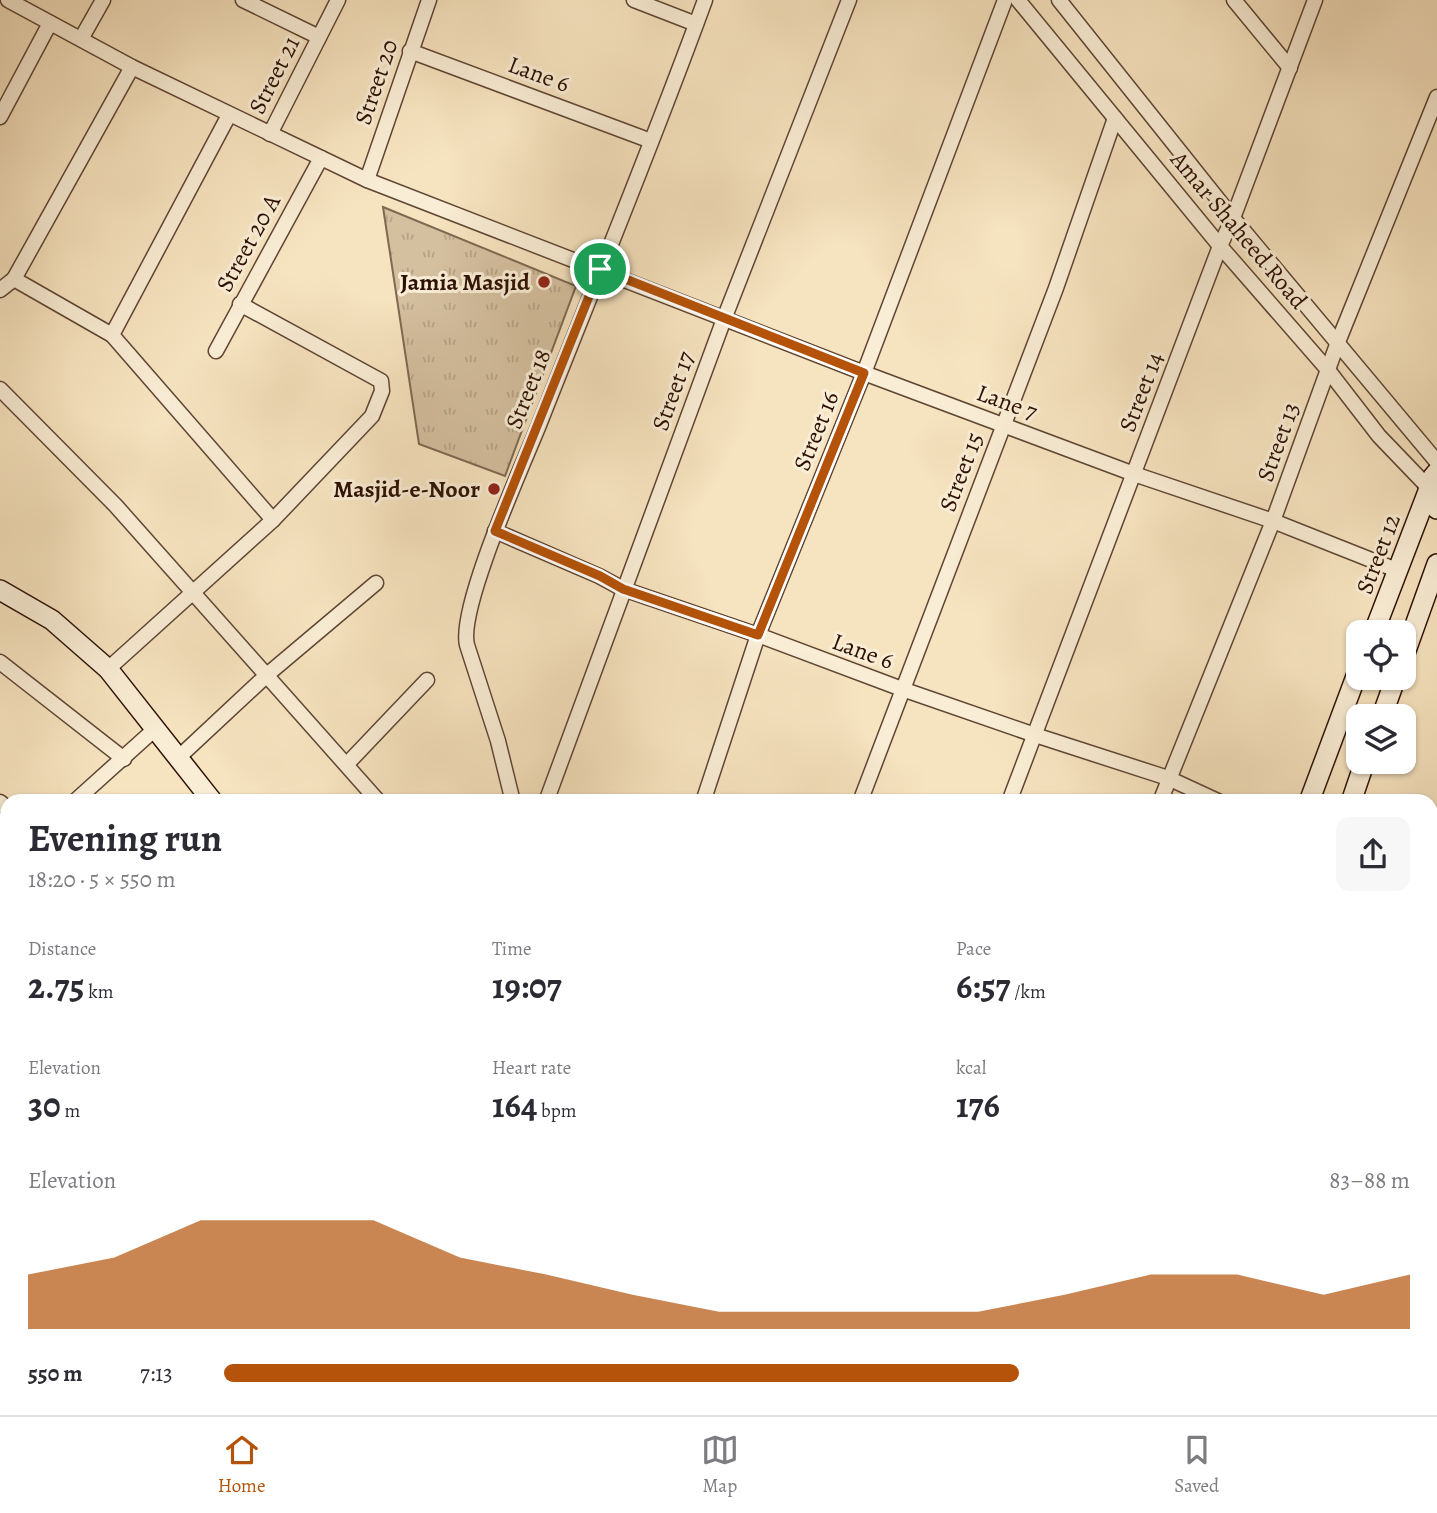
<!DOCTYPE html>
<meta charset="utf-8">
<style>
body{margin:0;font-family:Alegreya,serif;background:#f7f7f7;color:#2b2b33;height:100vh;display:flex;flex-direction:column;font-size:26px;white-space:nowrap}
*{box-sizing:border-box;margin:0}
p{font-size:23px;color:#7c7c81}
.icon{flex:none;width:38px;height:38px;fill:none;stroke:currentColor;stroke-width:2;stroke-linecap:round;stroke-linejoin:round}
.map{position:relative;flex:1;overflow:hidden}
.sheet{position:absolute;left:0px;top:794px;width:1438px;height:621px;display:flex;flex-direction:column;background:#fff;border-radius:21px 21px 0 0;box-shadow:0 2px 5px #0004}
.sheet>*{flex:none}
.tools{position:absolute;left:1346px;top:620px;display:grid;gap:14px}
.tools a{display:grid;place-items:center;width:70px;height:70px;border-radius:14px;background:#fff;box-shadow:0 2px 5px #0004;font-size:35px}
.pin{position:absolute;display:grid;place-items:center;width:60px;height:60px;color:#fff;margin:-30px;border:4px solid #fff;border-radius:50%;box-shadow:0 2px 7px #0007}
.round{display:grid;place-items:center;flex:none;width:74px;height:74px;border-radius:14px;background:#f7f7f7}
.head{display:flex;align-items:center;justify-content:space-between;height:119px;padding:0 28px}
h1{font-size:38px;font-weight:700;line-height:52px}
.figures{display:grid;grid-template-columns:repeat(3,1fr);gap:10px;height:119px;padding:7px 28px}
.figures div{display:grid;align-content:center}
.figures b{font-size:35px;font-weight:700}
.figures small{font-size:19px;font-weight:400}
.figures p{font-size:19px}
.chart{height:196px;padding:14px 28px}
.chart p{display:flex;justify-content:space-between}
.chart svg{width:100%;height:126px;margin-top:7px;fill:#b45309;opacity:.7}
ul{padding:0 28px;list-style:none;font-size:23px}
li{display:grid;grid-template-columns:112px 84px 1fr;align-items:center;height:52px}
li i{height:18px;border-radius:9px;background:#b45309}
.tabs{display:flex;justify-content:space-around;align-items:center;height:98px;border-top:2px solid #e1e1e2;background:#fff;font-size:19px;color:#7c7c81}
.tabs a{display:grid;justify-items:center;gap:4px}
.tabs .active{color:#b45309}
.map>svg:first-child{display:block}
.grass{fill:url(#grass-tufts);stroke:#806852;stroke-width:2}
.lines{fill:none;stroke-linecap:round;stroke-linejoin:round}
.street-casing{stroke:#5f4533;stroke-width:17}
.secondary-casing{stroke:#2d1004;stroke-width:22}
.street{stroke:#f9edd5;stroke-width:14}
.secondary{stroke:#f9edd5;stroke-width:19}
.route-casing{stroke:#fff;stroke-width:14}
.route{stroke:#b45309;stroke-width:9}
.poi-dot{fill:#8f2418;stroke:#f9edd5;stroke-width:2.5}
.labels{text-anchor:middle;stroke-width:6;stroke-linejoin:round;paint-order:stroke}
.street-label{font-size:24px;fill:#2d1004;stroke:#f9edd5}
.poi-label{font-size:24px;font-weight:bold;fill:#2d1004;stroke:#f9edd5;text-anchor:end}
</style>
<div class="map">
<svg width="1437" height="1415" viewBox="0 0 1437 1415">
<defs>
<pattern id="grass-tufts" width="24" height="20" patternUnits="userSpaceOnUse" patternTransform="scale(1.75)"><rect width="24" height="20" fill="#d4bf9f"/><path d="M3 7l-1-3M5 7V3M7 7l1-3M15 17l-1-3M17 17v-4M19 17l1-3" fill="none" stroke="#b6a387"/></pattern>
</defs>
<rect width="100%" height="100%" fill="#f6e3bf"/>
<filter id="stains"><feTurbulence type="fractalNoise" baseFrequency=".00286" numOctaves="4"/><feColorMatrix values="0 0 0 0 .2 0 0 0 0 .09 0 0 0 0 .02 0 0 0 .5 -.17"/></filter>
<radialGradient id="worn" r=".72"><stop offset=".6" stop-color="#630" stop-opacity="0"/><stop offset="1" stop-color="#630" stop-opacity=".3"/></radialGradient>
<g class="grass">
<path d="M383 207 576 286 505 476 419 444Z"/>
<path d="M373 1409H685L668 1415H384Z"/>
<path d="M1133 1409H1202L1211 1415H1131Z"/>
</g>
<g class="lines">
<defs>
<g id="street">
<path d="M8 0 132 67 367 180 864 373 1134 474 1273 521 1399 571"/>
<path d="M243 0 319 37"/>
<path d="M634 0 696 24"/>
<path d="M1018 0 1220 246 1328 370 1379 436 1428 487"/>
<path d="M1059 0 1233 218 1437 462"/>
<path d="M1234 0 1290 68"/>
<path d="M81 39 103 0"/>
<path d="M410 51 651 141"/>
<path d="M0 117 50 23"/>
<path d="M270 134 338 0"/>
<path d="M367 180 429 0"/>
<path d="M14 279 132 67"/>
<path d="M0 290 14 279 112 335 273 520"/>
<path d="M112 335 229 115"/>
<path d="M216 351 321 158"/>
<path d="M0 389 116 506 379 802"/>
<path d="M495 531 599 576 623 589 758 635 902 689 1035 735 1168 778 1220 802"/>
<path d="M0 662 124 759"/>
<path d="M108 669 273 520 372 416 382 391 381 381 240 304"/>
<path d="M178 758 268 674 376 583"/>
<path d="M347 764 427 680"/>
<path d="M0 802 7 808"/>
<path d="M74 802 155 729"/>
<path d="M513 802 498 741 467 645C458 608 522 467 539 425 595 283 653 143 705 0"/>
<path d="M546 802 724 319 849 0"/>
<path d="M703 802 758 635 864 373 1005 0"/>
<path d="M860 802 1056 288 1115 118"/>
<path d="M1009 802 1220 246 1233 218 1315 0"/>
<path d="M1160 802 1273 521 1338 342 1437 97"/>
<path d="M0 868 7 862"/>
<path d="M0 904 7 910"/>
<path d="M1432 1002 1437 986"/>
<path d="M0 1041 7 1046"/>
<path d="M1432 1138 1437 1142"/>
<path d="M0 1182 7 1186"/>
<path d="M1432 1255 1437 1260"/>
<path d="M1432 1383 1437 1388"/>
<path d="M105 1409 116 1415"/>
<path d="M847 1409 864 1415"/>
<path d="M195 1415 199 1409"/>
<path d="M779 1415 781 1409"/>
<path d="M1254 1415 1258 1409"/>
</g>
<g id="secondary">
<path d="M1437 472C1425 484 1425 497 1437 509"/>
<path d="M0 590 52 620 108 669 213 802"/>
<path d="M1374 632 1427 494"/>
<path d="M1404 656 1437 564"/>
<path d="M1382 716 1396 677"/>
<path d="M1309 802 1358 671"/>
<path d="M1351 802 1365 761"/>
<path d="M0 1349 7 1337"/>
<path d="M1432 1406 1437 1411"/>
<path d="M696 1409 698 1415"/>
<path d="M1387 1409 1394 1415"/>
<path d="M1075 1415 1078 1409"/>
<path d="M1113 1415 1116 1409"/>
</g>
</defs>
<use href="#street" class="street-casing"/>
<use href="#secondary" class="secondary-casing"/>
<use href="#street" class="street"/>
<use href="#secondary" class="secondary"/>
</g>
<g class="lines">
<defs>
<path id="route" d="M600 269 864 373 758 635 623 589 600 576 495 531Z"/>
</defs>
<use href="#route" class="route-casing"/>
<use href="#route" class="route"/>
</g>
<g class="poi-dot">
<circle cx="544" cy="282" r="7"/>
<circle cx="494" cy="489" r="7"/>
</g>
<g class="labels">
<g class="street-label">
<text transform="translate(539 74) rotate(20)" y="8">Lane 6</text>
<text transform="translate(274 75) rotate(-63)" y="8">Street 21</text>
<text transform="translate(376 82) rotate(-71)" y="8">Street 20</text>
<text transform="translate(1239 230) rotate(50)" y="8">Amar Shaheed Road</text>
<text transform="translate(248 243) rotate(-61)" y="8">Street 20 A</text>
<text transform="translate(528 389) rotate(-68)" y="8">Street 18</text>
<text transform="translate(673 391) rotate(-70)" y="8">Street 17</text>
<text transform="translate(1141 392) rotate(-69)" y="8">Street 14</text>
<text transform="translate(1007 402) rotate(20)" y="8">Lane 7</text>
<text transform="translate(816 431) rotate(-68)" y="8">Street 16</text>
<text transform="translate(1278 442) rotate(-70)" y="8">Street 13</text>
<text transform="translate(961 472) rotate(-69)" y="8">Street 15</text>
<text transform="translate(1378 554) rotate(-69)" y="8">Street 12</text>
<text transform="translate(863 651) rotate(20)" y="8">Lane 6</text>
</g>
<g class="poi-label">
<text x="530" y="290">Jamia Masjid</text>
<text x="480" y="497">Masjid-e-Noor</text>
</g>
</g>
<rect width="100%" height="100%" filter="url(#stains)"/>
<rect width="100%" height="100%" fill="url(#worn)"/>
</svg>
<div class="tools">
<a><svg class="icon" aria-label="locate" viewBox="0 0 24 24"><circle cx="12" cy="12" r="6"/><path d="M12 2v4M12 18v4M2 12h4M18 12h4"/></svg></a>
<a><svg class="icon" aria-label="layers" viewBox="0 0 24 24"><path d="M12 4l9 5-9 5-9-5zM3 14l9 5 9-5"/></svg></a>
</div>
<div class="pin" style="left:600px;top:269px;background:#1e9e55"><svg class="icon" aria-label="arrive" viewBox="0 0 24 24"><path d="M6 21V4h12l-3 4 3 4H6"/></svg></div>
<section class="sheet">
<div class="head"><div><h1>Evening run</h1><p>18:20 · 5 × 550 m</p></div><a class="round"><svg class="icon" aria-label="share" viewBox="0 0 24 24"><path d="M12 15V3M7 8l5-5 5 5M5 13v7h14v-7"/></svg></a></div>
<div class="figures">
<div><p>Distance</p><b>2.75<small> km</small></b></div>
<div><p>Time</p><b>19:07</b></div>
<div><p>Pace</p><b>6:57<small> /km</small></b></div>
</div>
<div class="figures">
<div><p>Elevation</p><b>30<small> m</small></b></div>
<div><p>Heart rate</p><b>164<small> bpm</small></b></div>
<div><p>kcal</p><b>176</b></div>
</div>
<div class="chart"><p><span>Elevation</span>83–88 m</p>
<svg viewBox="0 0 160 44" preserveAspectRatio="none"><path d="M0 44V25L10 19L20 6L30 6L40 6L50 19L60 25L70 32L80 38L90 38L100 38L110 38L120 32L130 25L140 25L150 32L160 25V44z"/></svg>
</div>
<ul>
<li><b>550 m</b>7:13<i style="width:67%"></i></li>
</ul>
</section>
</div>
<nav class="tabs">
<a class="active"><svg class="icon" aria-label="home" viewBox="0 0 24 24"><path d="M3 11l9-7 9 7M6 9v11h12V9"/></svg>Home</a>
<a><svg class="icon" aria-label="map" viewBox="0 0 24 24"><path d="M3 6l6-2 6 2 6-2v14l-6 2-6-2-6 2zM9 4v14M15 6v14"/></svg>Map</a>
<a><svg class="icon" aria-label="saved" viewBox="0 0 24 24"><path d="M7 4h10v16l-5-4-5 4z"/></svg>Saved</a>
</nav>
